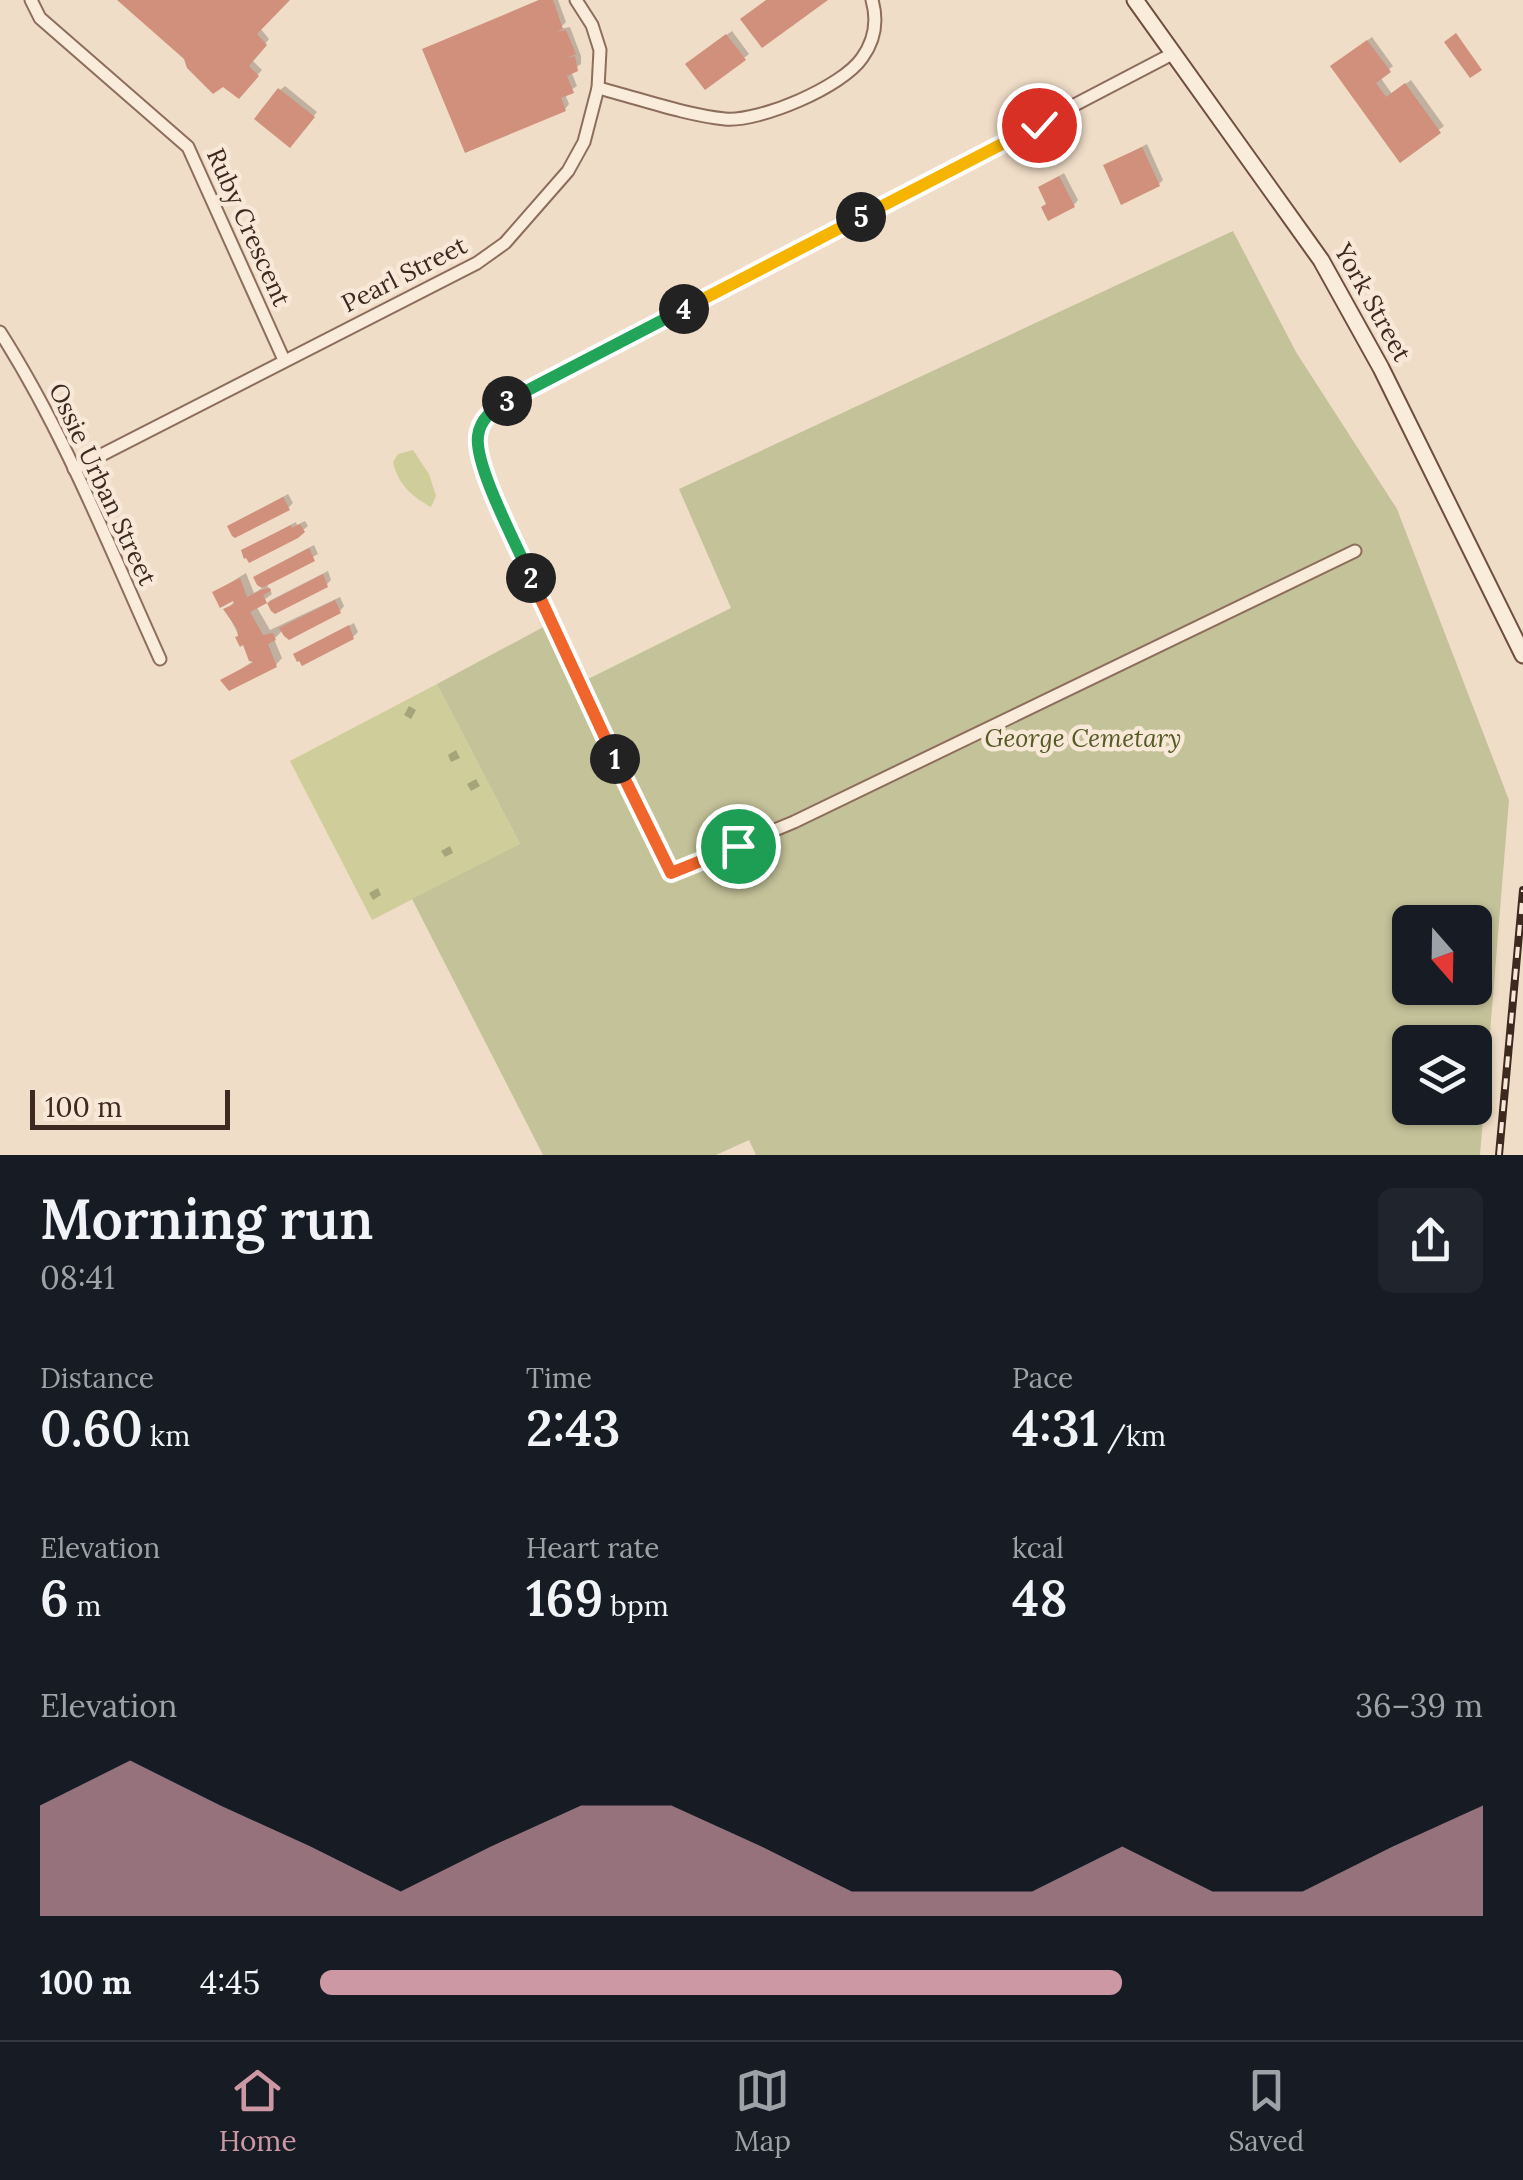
<!DOCTYPE html>
<meta charset="utf-8">
<style>
body{margin:0;font-family:Lora,serif;background:#20242c;color:#f1f3f6;height:100vh;display:flex;flex-direction:column;font-size:38px;white-space:nowrap}
*{box-sizing:border-box;margin:0}
p{font-size:32px;color:#9ea1a6}
.icon{flex:none;width:55px;height:55px;fill:none;stroke:currentColor;stroke-width:2;stroke-linecap:round;stroke-linejoin:round}
.map{position:relative;height:1155px;overflow:hidden}
.sheet{display:flex;flex-direction:column;background:#171b24;flex:1}
.sheet>*{flex:none}
.needle{width:65px;rotate:160deg}
.fabs{position:absolute;left:1392px;top:905px;display:grid;gap:20px}
.fabs a{display:grid;place-items:center;width:100px;height:100px;border-radius:15px;background:#171b24;box-shadow:0 2px 8px #0004;font-size:50px}
.scale{position:absolute;left:30px;bottom:25px;width:200px;box-sizing:border-box;padding-left:10px;border:5px solid #3d291f;border-top:0;font-size:28px;line-height:35px;white-space:nowrap;color:#3d291f;-webkit-text-stroke:8px #f7e8d7;paint-order:stroke}
.pin{position:absolute;display:grid;place-items:center;width:85px;height:85px;color:#fff;margin:-42px;border:5px solid #fff;border-radius:50%;box-shadow:0 2px 10px #0007}
.km{position:absolute;width:50px;height:50px;margin:-25px;border-radius:50%;background:#222;color:#fff;font-size:28px;line-height:50px;text-align:center}
.round{display:grid;place-items:center;flex:none;width:105px;height:105px;border-radius:15px;background:#20242c}
.summary{display:flex;align-items:center;justify-content:space-between;height:170px;padding:0 40px}
h1{font-size:55px;font-weight:600;line-height:75px}
.stats{display:grid;grid-template-columns:repeat(3,1fr);gap:15px;height:170px;padding:10px 40px}
.stats div{display:grid;align-content:center}
.stats b{font-size:50px;font-weight:600}
.stats small{font-size:28px;font-weight:400}
.stats p{font-size:28px}
.chart{height:280px;padding:20px 40px}
.chart p{display:flex;justify-content:space-between}
.chart svg{width:100%;height:180px;margin-top:10px;fill:#cc98a3;opacity:.7}
ul{padding:0 40px;list-style:none;font-size:32px}
li{display:grid;grid-template-columns:160px 120px 1fr;align-items:center;height:75px}
li i{height:25px;border-radius:12px;background:#cc98a3}
.menu{display:flex;justify-content:space-around;align-items:center;height:140px;border-top:2px solid #363941;background:#171b24;font-size:28px;color:#9ea1a6}
.menu a{display:grid;justify-items:center;gap:5px}
.menu .on{color:#cc98a3}
.map>svg:first-child{display:block}
.green{fill:#cfcd9a}
.cemetery{fill:#c4c299;fill-rule:evenodd}
.shadow{fill:#0003}
.building{fill:#d0907b}
.lines{fill:none;stroke-linecap:round;stroke-linejoin:round}
.minor-casing{stroke:#8d6d5b;stroke-width:15}
.secondary-casing{stroke:#6f4e3e;stroke-width:19}
.minor{stroke:#faecdb;stroke-width:11}
.secondary{stroke:#faecdb;stroke-width:15}
.rail-casing{stroke:#3d291f;stroke-width:8}
.rail{stroke:#f7e8d7;stroke-width:4;stroke-dasharray:11;stroke-linecap:butt}
.split-1-casing{stroke:#fff;stroke-width:20}
.split-2-casing{stroke:#fff;stroke-width:20}
.split-3-casing{stroke:#fff;stroke-width:20}
.split-4-casing{stroke:#fff;stroke-width:20}
.split-5-casing{stroke:#fff;stroke-width:20}
.split-6-casing{stroke:#fff;stroke-width:20}
.split-1{stroke:#f0652b;stroke-width:12}
.split-2{stroke:#f0652b;stroke-width:12}
.split-3{stroke:#22a559;stroke-width:12}
.split-4{stroke:#22a559;stroke-width:12}
.split-5{stroke:#f5b400;stroke-width:12}
.split-6{stroke:#f5b400;stroke-width:12}
.labels{text-anchor:middle;stroke-width:9;stroke-linejoin:round;paint-order:stroke}
.street-label{font-size:25px;fill:#3d291f;stroke:#f7e8d7}
.park-label{font-size:25px;font-style:italic;fill:#555a25;stroke:#f7e8d7}
</style>
<div class="map">
<svg width="1523" height="1155" viewBox="0 0 1523 1155">
<rect width="100%" height="100%" fill="#f0ddc7"/>
<g class="green">
<path d="M413 450 429 474 436 496 431 507C411 496 398 484 393 462L398 454Z"/>
<path d="M437 684 520 844 372 920 290 761Z"/>
</g>
<path class="cemetery" d="M1233 231 1296 352 1397 509 1509 800 1480 1155H756L749 1140 716 1155H543L412 899 520 844 437 684 560 618 588 679 731 608 679 489ZM1410 922H1475V988H1410ZM1410 1042H1475V1108H1410Z"/>
<g class="shadow">
<path d="M121 0H287L260 28 269 39 252 60 262 70 239 95 186 58Z"/>
<path d="M539 0H558L566 22 559 29 570 27 581 56V64L571 71 577 86 565 94 569 104 565 109 425 50Z"/>
<path d="M732 31 749 54 744 58 693 59Z"/>
<path d="M1372 37 1393 66 1380 77 1392 94 1411 80 1444 126 1401 159 1338 62Z"/>
<path d="M285 86 317 112 294 140 280 90Z"/>
<path d="M1147 144 1163 180 1159 184 1106 166Z"/>
<path d="M1064 173 1078 200 1074 205 1048 203 1041 187Z"/>
<path d="M288 494 293 503 288 508 230 526Z"/>
<path d="M305 521 308 526 303 530 244 550 296 522 297 525Z"/>
<path d="M314 545 318 554 266 583 272 594 256 606 270 630 340 597 344 606 340 611 283 630 274 639 282 658 276 665 224 680 252 662 226 610 240 596 215 592 246 573 254 593 264 587 256 577 261 573Z"/>
<path d="M328 571 331 580 326 585 276 611 269 601Z"/>
<path d="M354 623 358 632 353 637 296 655Z"/>
<path d="M409 706 416 710 411 719 404 715Z"/>
<path d="M456 750 460 758 451 762 448 755Z"/>
<path d="M476 779 480 786 471 791 467 784Z"/>
<path d="M450 846 453 853 445 857 441 851Z"/>
<path d="M378 888 381 895 373 900 369 893Z"/>
</g>
<g class="building">
<path d="M117 0H290L257 34 267 45 249 66 259 76 239 99 223 87 213 94 187 68 184 59Z"/>
<path d="M539 0H553L563 29 556 32 566 30 576 54 566 58 575 56 578 71 567 76 574 93 561 98 566 111 465 153 422 49Z"/>
<path d="M766 0H828L762 48 740 19Z"/>
<path d="M1456 33 1482 70 1470 78 1444 42Z"/>
<path d="M726 34 746 60 705 90 685 64Z"/>
<path d="M1367 40 1391 72 1376 83 1386 97 1405 83 1441 133 1400 163 1330 66Z"/>
<path d="M278 88 315 117 290 148 254 119Z"/>
<path d="M1142 147 1160 186 1121 205 1103 165Z"/>
<path d="M1059 176 1075 207 1048 221 1041 207 1046 204 1038 187Z"/>
<path d="M283 497 290 510 235 538 232 536 227 526Z"/>
<path d="M300 524 305 532 298 538 249 563 246 558 244 559 241 550 291 525 292 528Z"/>
<path d="M309 548 315 561 262 588 257 585 253 577Z"/>
<path d="M323 574 328 587 275 614 271 611 267 603Z"/>
<path d="M240 578 247 597 261 590 270 588 271 591 263 595 267 603 250 612 263 635 273 633 276 640 268 644 277 667 229 691 220 680 254 662 249 661 243 645 240 647 235 637 238 636 237 629 223 609 234 604 233 601 220 608 212 592Z"/>
<path d="M335 600 341 613 289 640 284 636 279 628Z"/>
<path d="M349 625 354 639 302 666 299 661 297 662 293 654Z"/>
</g>
<g class="lines">
<defs>
<g id="minor">
<path d="M31 0 40 18 188 147 284 360"/>
<path d="M1174 53 492 409 484 420 477 437 489 484 571 668 671 873 794 822 1355 551"/>
<path d="M598 88C638 98 685 115 725 119 760 122 842 87 862 58 875 40 878 21 872 0"/>
<path d="M0 332C65 434 110 549 160 659"/>
<path d="M74 469 477 263 505 243 568 171 584 142 598 88 600 50 592 25 576 0"/>
</g>
<path id="secondary" d="M1135 0 1321 260 1381 368 1523 655"/>
</defs>
<use href="#minor" class="minor-casing"/>
<use href="#secondary" class="secondary-casing"/>
<use href="#minor" class="minor"/>
<use href="#secondary" class="secondary"/>
<defs>
<path id="rail" d="M1499 1155 1523 890"/>
</defs>
<use href="#rail" class="rail-casing"/>
<use href="#rail" class="rail"/>
</g>
<g class="lines">
<defs>
<path id="split-1" d="M615 759 671 873 738 846"/>
<path id="split-2" d="M531 578 615 759"/>
<path id="split-3" d="M507 401C493 409 480 419 478 436 474 466 518 547 531 578"/>
<path id="split-4" d="M507 401 684 309"/>
<path id="split-5" d="M684 309 861 217"/>
<path id="split-6" d="M861 217 1039 125"/>
</defs>
<use href="#split-1" class="split-1-casing"/>
<use href="#split-2" class="split-2-casing"/>
<use href="#split-3" class="split-3-casing"/>
<use href="#split-4" class="split-4-casing"/>
<use href="#split-5" class="split-5-casing"/>
<use href="#split-6" class="split-6-casing"/>
<use href="#split-1" class="split-1"/>
<use href="#split-2" class="split-2"/>
<use href="#split-3" class="split-3"/>
<use href="#split-4" class="split-4"/>
<use href="#split-5" class="split-5"/>
<use href="#split-6" class="split-6"/>
</g>
<g class="labels">
<g class="street-label">
<text transform="translate(249 227) rotate(66)" y="9">Ruby Crescent</text>
<text transform="translate(404 274) rotate(-27)" y="9">Pearl Street</text>
<text transform="translate(1373 302) rotate(61)" y="9">York Street</text>
<text transform="translate(103 484) rotate(65)" y="9">Ossie Urban Street</text>
</g>
<g class="park-label">
<text x="1083" y="747">George Cemetary</text>
</g>
</g>
</svg>
<div class="fabs">
<a><svg class="needle" viewBox="-14 -14 28 28"><path d="M0-13l5 13h-10z" fill="#e53935"/><path d="M0 13l5-13h-10z" fill="#9ea1a6"/></svg></a>
<a><svg class="icon" aria-label="layers" viewBox="0 0 24 24"><path d="M12 4l9 5-9 5-9-5zM3 14l9 5 9-5"/></svg></a>
</div>
<div class="scale">100 m</div>
<div class="pin" style="left:738px;top:846px;background:#1e9e55"><svg class="icon" aria-label="arrive" viewBox="0 0 24 24"><path d="M6 21V4h12l-3 4 3 4H6"/></svg></div>
<div class="pin" style="left:1039px;top:125px;background:#d93025"><svg class="icon" aria-label="check" viewBox="0 0 24 24"><path d="M5 12l5 5 9-10"/></svg></div>
<b class="km" style="left:615px;top:759px">1</b>
<b class="km" style="left:531px;top:578px">2</b>
<b class="km" style="left:507px;top:401px">3</b>
<b class="km" style="left:684px;top:309px">4</b>
<b class="km" style="left:861px;top:217px">5</b>
</div>
<section class="sheet">
<div class="summary"><div><h1>Morning run</h1><p>08:41</p></div><a class="round"><svg class="icon" aria-label="share" viewBox="0 0 24 24"><path d="M12 15V3M7 8l5-5 5 5M5 13v7h14v-7"/></svg></a></div>
<div class="stats">
<div><p>Distance</p><b>0.60<small> km</small></b></div>
<div><p>Time</p><b>2:43</b></div>
<div><p>Pace</p><b>4:31<small> /km</small></b></div>
</div>
<div class="stats">
<div><p>Elevation</p><b>6<small> m</small></b></div>
<div><p>Heart rate</p><b>169<small> bpm</small></b></div>
<div><p>kcal</p><b>48</b></div>
</div>
<div class="chart"><p><span>Elevation</span>36–39 m</p>
<svg viewBox="0 0 160 44" preserveAspectRatio="none"><path d="M0 44V17L10 6L20 17L30 27L40 38L50 27L60 17L70 17L80 27L90 38L100 38L110 38L120 27L130 38L140 38L150 27L160 17V44z"/></svg>
</div>
<ul>
<li><b>100 m</b>4:45<i style="width:69%"></i></li>
</ul>
</section>
<nav class="menu">
<a class="on"><svg class="icon" aria-label="home" viewBox="0 0 24 24"><path d="M3 11l9-7 9 7M6 9v11h12V9"/></svg>Home</a>
<a><svg class="icon" aria-label="map" viewBox="0 0 24 24"><path d="M3 6l6-2 6 2 6-2v14l-6 2-6-2-6 2zM9 4v14M15 6v14"/></svg>Map</a>
<a><svg class="icon" aria-label="saved" viewBox="0 0 24 24"><path d="M7 4h10v16l-5-4-5 4z"/></svg>Saved</a>
</nav>
